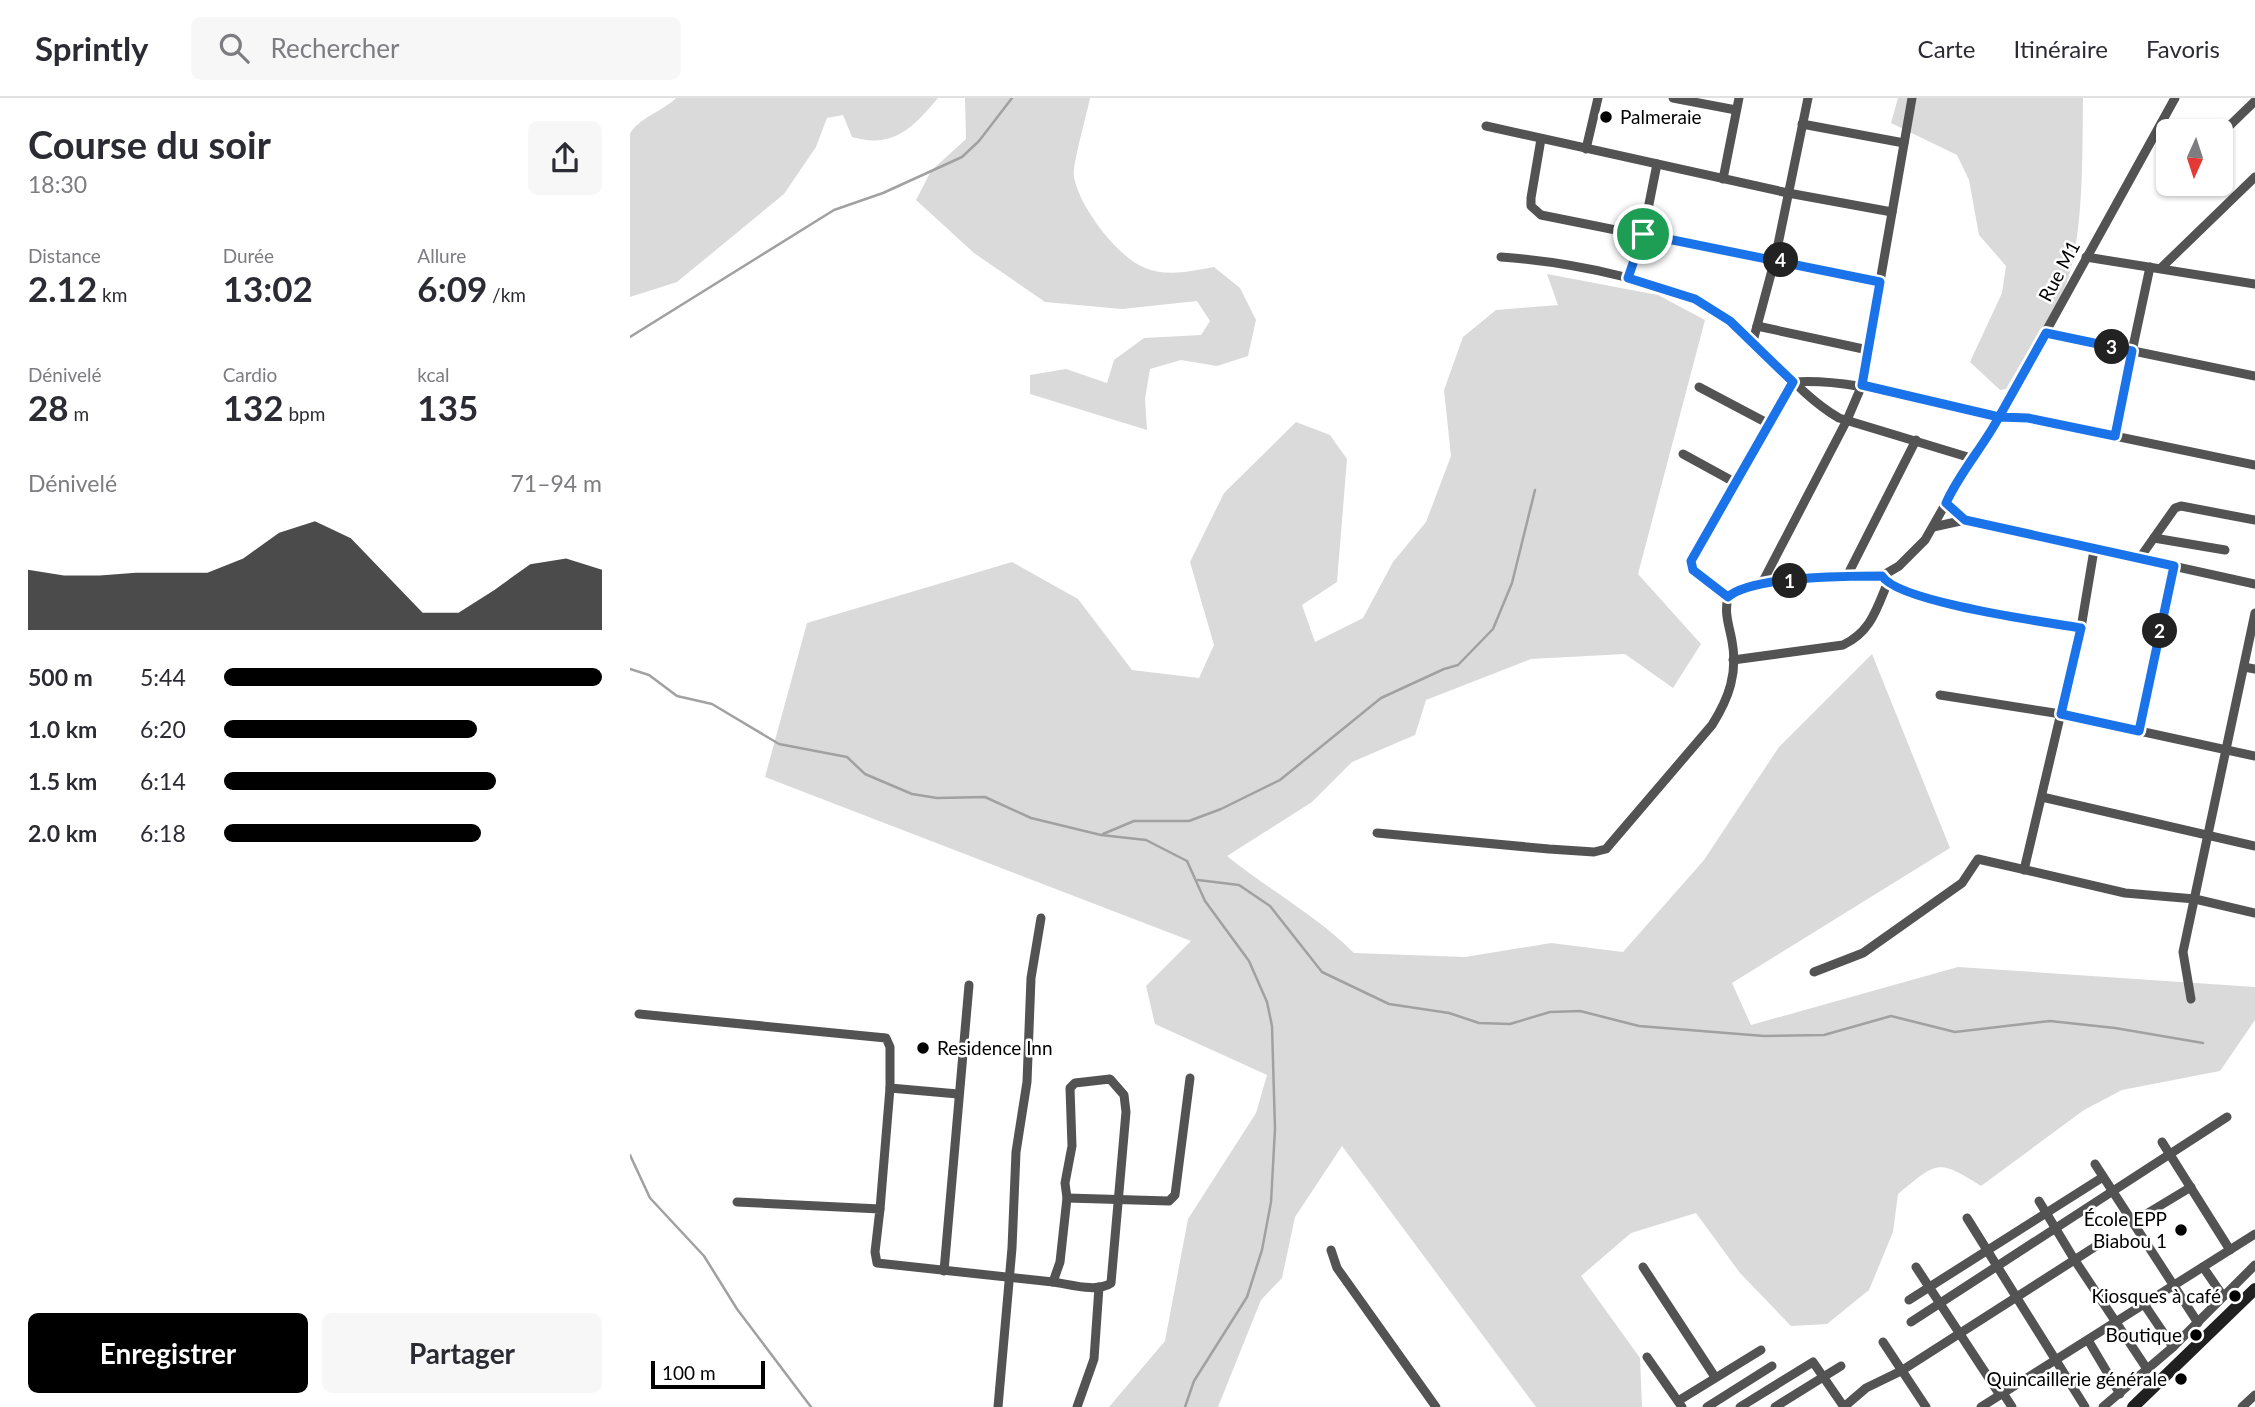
<!DOCTYPE html>
<html lang="fr">
<meta charset="utf-8">
<style>
body{margin:0;font-family:Lato,sans-serif;background:#f7f7f7;color:#2b2b33;height:100vh;display:flex;flex-direction:column;font-size:26px;white-space:nowrap}
*{box-sizing:border-box;margin:0}
p{font-size:23px;color:#7c7c81}
.icon{flex:none;width:38px;height:38px;fill:none;stroke:currentColor;stroke-width:2;stroke-linecap:round;stroke-linejoin:round}
.map{position:relative;flex:1;overflow:hidden}
.drawer{display:flex;flex-direction:column;background:#fff;width:630px}
.drawer>*{flex:none}
.needle{width:46px;rotate:183deg}
.tools{position:absolute;left:1526px;top:21px;display:grid;gap:14px}
.tools a{display:grid;place-items:center;width:77px;height:77px;border-radius:10px;background:#fff;box-shadow:0 2px 5px #0004;font-size:35px}
.scale{position:absolute;left:21px;bottom:18px;width:114px;box-sizing:border-box;padding-left:7px;border:4px solid #000;border-top:0;font-size:19px;line-height:24px;white-space:nowrap;color:#000;-webkit-text-stroke:5px #fff;paint-order:stroke}
.pin{position:absolute;display:grid;place-items:center;width:60px;height:60px;color:#fff;margin:-30px;border:4px solid #fff;border-radius:50%;box-shadow:0 2px 7px #0007}
.km{position:absolute;width:35px;height:35px;margin:-18px;border-radius:50%;background:#222;color:#fff;font-size:19px;line-height:35px;text-align:center}
.round{display:grid;place-items:center;flex:none;width:74px;height:74px;border-radius:10px;background:#f7f7f7}
.headline{display:flex;align-items:center;justify-content:space-between;height:119px;padding:0 28px}
h1{font-size:38px;font-weight:700;line-height:52px}
.figures{display:grid;grid-template-columns:repeat(3,1fr);gap:10px;height:119px;padding:7px 28px}
.figures div{display:grid;align-content:center}
.figures b{font-size:35px;font-weight:700}
.figures small{font-size:19px;font-weight:400}
.figures p{font-size:19px}
.chart{height:196px;padding:14px 28px}
.chart p{display:flex;justify-content:space-between}
.chart svg{width:100%;height:126px;margin-top:7px;fill:#000;opacity:.7}
.button{display:flex;gap:14px;margin-top:auto;padding:14px 28px}
.button a{flex:1;height:80px;border-radius:10px;background:#000;color:#fff;font-size:28px;font-weight:700;line-height:80px;text-align:center}
.button a+a{background:#f7f7f7;color:#2b2b33}
ul{padding:0 28px;list-style:none;font-size:23px}
li{display:grid;grid-template-columns:112px 84px 1fr;align-items:center;height:52px}
li i{height:18px;border-radius:9px;background:#000}
header{display:flex;align-items:center;gap:42px;box-sizing:border-box;height:98px;padding:0 35px;background:#fff;border-bottom:2px solid #e1e1e2}
header strong{font-size:33px}
nav{display:flex;gap:38px;margin-inline-start:auto;font-size:24px}
.search{width:490px;height:63px;background:#f7f7f7;display:flex;align-items:center;gap:18px;box-sizing:border-box;padding:0 24px;border-radius:10px;color:#7c7c81;font-size:26px}
main{display:flex;flex:1;min-height:0}
.map>svg:first-child{display:block}
.green{fill:#dadada}
.lines{fill:none;stroke-linecap:round;stroke-linejoin:round}
.stream{stroke:#a1a1a1;stroke-width:2.5}
.street{stroke:#535353;stroke-width:9}
.secondary{stroke:#202020;stroke-width:12}
.route-casing{stroke:#fff;stroke-width:14}
.route{stroke:#1a73e8;stroke-width:9}
.poi-dot{fill:#000;stroke:#fff;stroke-width:2.5}
.labels{text-anchor:middle;stroke-width:5;stroke-linejoin:round;paint-order:stroke}
.poi-label{font-size:19px;fill:#000;stroke:#fff;text-anchor:end}
.street-label{font-size:19px;fill:#000;stroke:#fff}
</style>
<header>
<strong>Sprintly</strong>
<div class="search"><svg class="icon" aria-label="search" viewBox="0 0 24 24"><circle cx="10" cy="10" r="6"/><path d="M15 15l6 6"/></svg>Rechercher</div>
<nav><a>Carte</a><a>Itinéraire</a><a>Favoris</a></nav>
</header>
<main>
<section class="drawer">
<div class="headline"><div><h1>Course du soir</h1><p>18:30</p></div><a class="round"><svg class="icon" aria-label="share" viewBox="0 0 24 24"><path d="M12 15V3M7 8l5-5 5 5M5 13v7h14v-7"/></svg></a></div>
<div class="figures">
<div><p>Distance</p><b>2.12<small> km</small></b></div>
<div><p>Durée</p><b>13:02</b></div>
<div><p>Allure</p><b>6:09<small> /km</small></b></div>
</div>
<div class="figures">
<div><p>Dénivelé</p><b>28<small> m</small></b></div>
<div><p>Cardio</p><b>132<small> bpm</small></b></div>
<div><p>kcal</p><b>135</b></div>
</div>
<div class="chart"><p><span>Dénivelé</span>71–94 m</p>
<svg viewBox="0 0 160 44" preserveAspectRatio="none"><path d="M0 44V23L10 25L20 25L30 24L40 24L50 24L60 19L70 10L80 6L90 12L100 25L110 38L120 38L130 30L140 21L150 19L160 23V44z"/></svg>
</div>
<ul>
<li><b>500 m</b>5:44<i style="width:100%"></i></li>
<li><b>1.0 km</b>6:20<i style="width:67%"></i></li>
<li><b>1.5 km</b>6:14<i style="width:72%"></i></li>
<li><b>2.0 km</b>6:18<i style="width:68%"></i></li>
</ul>
<div class="button"><a>Enregistrer</a><a>Partager</a></div>
</section>
<div class="map">
<svg width="1625" height="1309" viewBox="0 0 1625 1309">
<rect width="100%" height="100%" fill="#fff"/>
<g class="green">
<path d="M46 0H308C283 30 263 51 222 39L213 17 197 20 186 49 154 96 47 184 0 199V36C7 21 33 13 46 0Z"/>
<path d="M335 0H460C457 16 442 67 444 79 449 108 487 159 515 170 538 179 561 173 584 169L610 190 626 222 618 258 587 268 551 262 520 271 515 301 517 332 400 296V277L436 271 477 285 484 262 514 240 571 237 580 223 567 203 492 211 415 204 344 155 286 102 301 73 336 41Z"/>
<path d="M1268 0H1453C1452 55 1455 150 1431 198 1415 230 1393 260 1376 291L1370 292 1340 264 1372 195 1376 168 1349 137 1339 82 1327 57 1261 25Z"/>
<path d="M917 176 1028 197 1075 222 1008 476 1071 546 1043 590 995 556 901 561 796 602 785 637 722 664 682 704 597 758C639 792 686 817 724 855L835 859 921 845 993 854 1074 762 1149 649 1242 556 1320 750 1102 885 1121 927 1328 869 1625 889V922L1590 973 1492 992 1454 1012 1351 1088C1307 1060 1307 1064 1268 1096L1263 1134 1239 1192 1197 1226 1161 1228 1110 1175 1066 1115 1001 1135 951 1178 1010 1260 1012 1309H906L712 1048 665 1119 652 1180 631 1202 588 1309H479L535 1243 558 1121 626 1015 637 977 525 926 516 888 561 843 135 679 177 525 382 464 448 501 502 572 569 580 584 547 560 464 594 395 666 324 700 337 717 361 707 484 672 507 685 544 733 520 763 464 796 424 821 358 814 292 833 239 866 212 928 207Z"/>
</g>
<g class="lines">
<g class="stream">
<path d="M0 239 204 112 253 95 332 59 349 43 382 0"/>
<path d="M0 571 19 577 47 598 82 606 149 646 217 659 235 676 282 696 307 700 355 699 401 720 471 737 516 742 557 763 575 803 619 863 637 904 642 928 645 1031 641 1104 632 1152 617 1199 564 1283 555 1309"/>
<path d="M473 736 504 723H559L591 711 650 682 751 600 814 571 828 567 863 531 882 485 905 392"/>
<path d="M568 782 609 787 640 808 692 874 759 906 819 915 849 925 880 926 920 914 950 913 1009 928 1134 938 1194 937 1261 918 1325 934 1420 923 1485 930 1573 945"/>
<path d="M0 1057 20 1100 74 1158 107 1211 181 1309"/>
</g>
<g class="street">
<path d="M1043 0 1106 12"/>
<path d="M1545 0 1362 331 1341 360 1316 405 1335 422 1625 486"/>
<path d="M1172 26 1274 45"/>
<path d="M856 28 1158 95 1262 114"/>
<path d="M1591 36 1625 3"/>
<path d="M911 41 901 100V108L911 117 1250 185"/>
<path d="M956 51 968 0"/>
<path d="M1093 81 1109 0"/>
<path d="M871 159C937 164 1048 183 1101 224 1140 253 1166 295 1209 320L1341 360"/>
<path d="M1456 159 1625 186"/>
<path d="M1532 169 1625 79"/>
<path d="M998 180 1013 136 1027 66"/>
<path d="M1127 228 1238 252"/>
<path d="M1416 235 1625 278"/>
<path d="M1123 243 1145 161 1178 0"/>
<path d="M1069 289 1139 326"/>
<path d="M1484 338 1520 169"/>
<path d="M1053 356 1106 385"/>
<path d="M1303 429 1335 422"/>
<path d="M1524 440 1595 452"/>
<path d="M1509 461 1545 410 1551 408 1625 422"/>
<path d="M1217 478 1286 342"/>
<path d="M1252 478C1268 504 1415 524 1451 530"/>
<path d="M1131 487 1217 322 1232 287 1282 0"/>
<path d="M1098 499 1063 472 1061 463 1163 284C1244 279 1318 318 1398 320L1625 367"/>
<path d="M1103 562 1213 547C1240 534 1246 513 1257 486"/>
<path d="M1614 569 1625 571"/>
<path d="M1310 597 1431 616 1625 658"/>
<path d="M1509 633 1543 468"/>
<path d="M1412 699 1625 748"/>
<path d="M747 735 919 751 964 754 976 751 1082 627C1099 600 1108 575 1102 543 1099 527 1094 515 1098 499L1115 489 1145 485 1185 480 1252 478 1269 468 1295 442 1316 405"/>
<path d="M1394 772 1451 530 1464 452"/>
<path d="M1184 874 1233 855 1332 785 1348 761 1495 795 1565 801 1625 815"/>
<path d="M1561 901 1553 854 1625 515"/>
<path d="M9 916 256 940 260 949V990L328 996"/>
<path d="M480 981 494 997 496 1014 481 1185C467 1195 439 1186 423 1184L430 1164 437 1100 435 1085 442 1048 440 990 445 985Z"/>
<path d="M1532 1044 1600 1152"/>
<path d="M1465 1066 1568 1225"/>
<path d="M437 1100 539 1103 545 1097 560 980"/>
<path d="M1409 1103 1444 1161 1517 1271"/>
<path d="M107 1104 250 1111 245 1154 247 1165 423 1184"/>
<path d="M250 1111 260 990"/>
<path d="M1337 1120 1455 1309"/>
<path d="M1503 1124 1561 1089"/>
<path d="M701 1152 707 1170 806 1309"/>
<path d="M1013 1169 1085 1279"/>
<path d="M1286 1169 1370 1297"/>
<path d="M1573 1169 1593 1198"/>
<path d="M314 1173 339 887"/>
<path d="M1279 1202 1473 1079"/>
<path d="M1514 1206 1543 1249"/>
<path d="M1281 1224 1597 1019"/>
<path d="M1458 1242 1490 1296"/>
<path d="M1253 1244 1296 1309"/>
<path d="M1017 1259 1052 1309"/>
<path d="M1373 1295 1382 1309"/>
<path d="M1048 1303 1131 1252"/>
<path d="M368 1309 382 1150 386 1054 397 984 401 880 411 820"/>
<path d="M447 1309 464 1261 469 1189"/>
<path d="M1077 1309 1142 1268"/>
<path d="M1110 1309 1183 1264 1214 1309"/>
<path d="M1145 1309 1211 1268"/>
<path d="M1214 1309 1236 1290 1271 1273 1474 1143"/>
<path d="M1351 1309 1625 1136"/>
<path d="M1473 1309 1543 1249 1625 1167"/>
<path d="M1612 1309 1625 1297"/>
</g>
<path class="secondary" d="M1503 1309 1625 1191"/>
</g>
<g class="lines">
<defs>
<path id="route" d="M1013 136 998 180 1065 201 1100 223 1163 284 1061 463 1063 472 1098 499C1121 478 1219 478 1252 478 1268 504 1415 524 1451 530L1431 616 1509 633 1544 468 1335 422 1316 405C1330 374 1353 349 1369 319L1416 235 1502 253 1485 338 1398 320 1369 319 1232 287 1250 184 1013 136"/>
</defs>
<use href="#route" class="route-casing"/>
<use href="#route" class="route"/>
</g>
<g class="poi-dot">
<circle cx="976" cy="19" r="7"/>
<circle cx="293" cy="950" r="7"/>
<circle cx="1551" cy="1132" r="7"/>
<circle cx="1605" cy="1198" r="7"/>
<circle cx="1566" cy="1237" r="7"/>
<circle cx="1551" cy="1281" r="7"/>
</g>
<g class="labels">
<g class="poi-label">
<text x="990" y="26" text-anchor="start">Palmeraie</text>
<text x="307" y="957" text-anchor="start">Residence Inn</text>
<text x="1537" y="1128">École EPP<tspan x="1537" dy="22">Biabou 1</tspan></text>
<text x="1591" y="1205">Kiosques à café</text>
<text x="1552" y="1244">Boutique</text>
<text x="1537" y="1288">Quincaillerie générale</text>
</g>
<g class="street-label">
<text transform="translate(1429 173) rotate(-62)" y="7">Rue M1</text>
</g>
</g>
</svg>
<div class="tools">
<a><svg class="needle" viewBox="-14 -14 28 28"><path d="M0-13l5 13h-10z" fill="#e53935"/><path d="M0 13l5-13h-10z" fill="#7c7c81"/></svg></a>
</div>
<div class="scale">100 m</div>
<div class="pin" style="left:1013px;top:136px;background:#1e9e55"><svg class="icon" aria-label="arrive" viewBox="0 0 24 24"><path d="M6 21V4h12l-3 4 3 4H6"/></svg></div>
<b class="km" style="left:1160px;top:483px">1</b>
<b class="km" style="left:1530px;top:533px">2</b>
<b class="km" style="left:1482px;top:249px">3</b>
<b class="km" style="left:1151px;top:162px">4</b>
</div>
</main>
